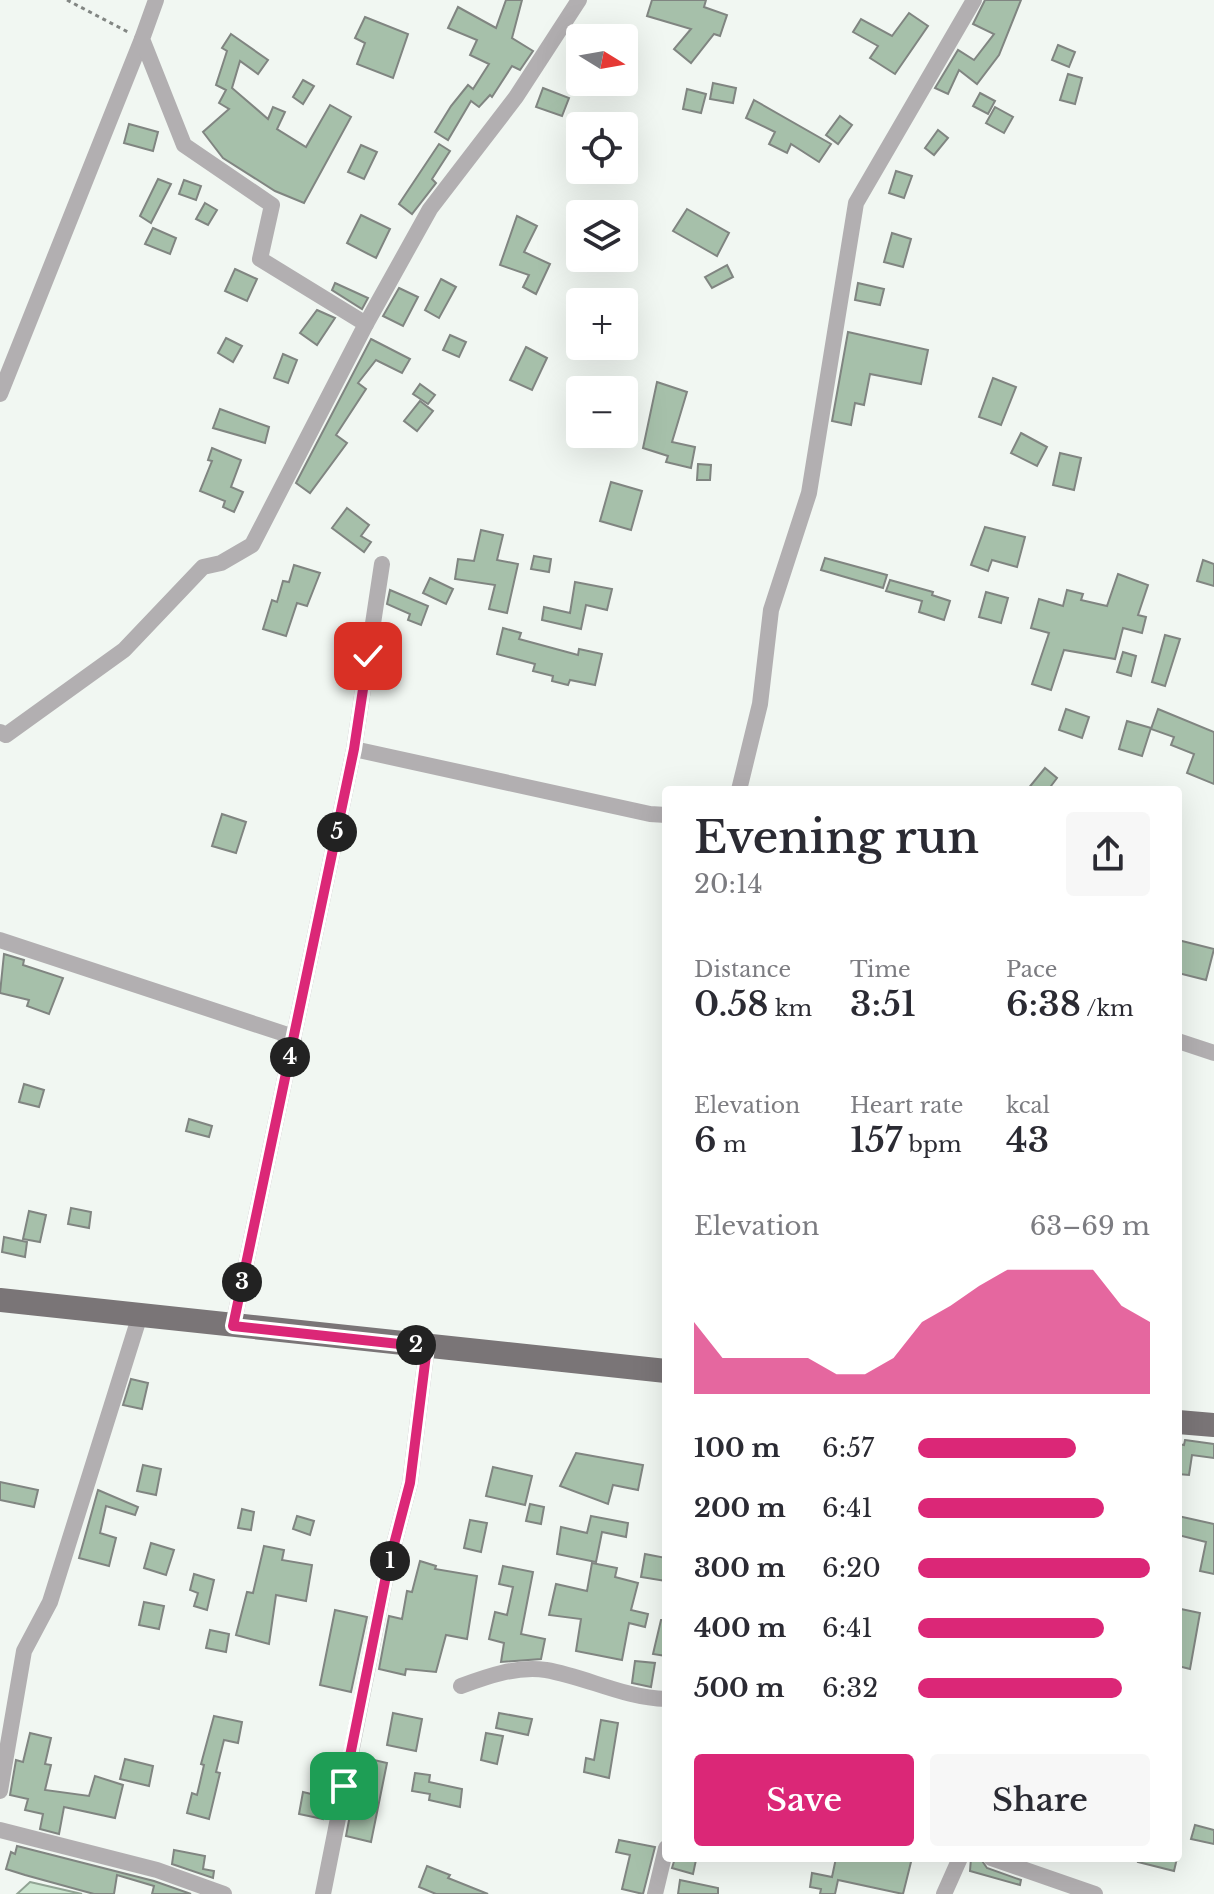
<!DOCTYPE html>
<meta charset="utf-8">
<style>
body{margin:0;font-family:"Libre Baskerville",serif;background:#f7f7f7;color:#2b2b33;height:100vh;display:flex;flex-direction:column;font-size:30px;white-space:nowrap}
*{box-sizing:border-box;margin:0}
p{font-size:26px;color:#7c7c81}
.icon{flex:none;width:44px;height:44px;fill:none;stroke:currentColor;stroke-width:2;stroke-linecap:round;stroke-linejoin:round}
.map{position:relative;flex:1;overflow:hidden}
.drawer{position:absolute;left:662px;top:786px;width:520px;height:1076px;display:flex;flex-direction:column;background:#fff;border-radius:8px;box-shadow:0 8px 32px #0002}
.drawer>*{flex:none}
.needle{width:52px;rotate:101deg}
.buttons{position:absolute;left:566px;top:24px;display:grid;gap:16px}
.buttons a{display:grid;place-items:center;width:72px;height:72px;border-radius:8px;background:#fff;box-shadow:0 8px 32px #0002;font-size:40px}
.pin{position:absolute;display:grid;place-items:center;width:68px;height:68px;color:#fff;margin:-34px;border-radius:16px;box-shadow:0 4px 12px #0006}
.km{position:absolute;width:40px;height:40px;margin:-20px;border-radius:50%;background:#222;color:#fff;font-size:22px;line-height:40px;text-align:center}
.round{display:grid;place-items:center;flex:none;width:84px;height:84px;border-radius:8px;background:#f7f7f7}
.summary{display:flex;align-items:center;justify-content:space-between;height:136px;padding:0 32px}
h1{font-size:44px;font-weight:600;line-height:60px}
.metrics{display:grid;grid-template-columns:repeat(3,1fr);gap:12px;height:136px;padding:8px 32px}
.metrics div{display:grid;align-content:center}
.metrics b{font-size:34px;font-weight:600}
.metrics small{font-size:22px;font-weight:400}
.metrics p{font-size:22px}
.chart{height:224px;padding:16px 32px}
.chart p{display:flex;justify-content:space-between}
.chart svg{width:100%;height:144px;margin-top:8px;fill:#db2777;opacity:.7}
.button{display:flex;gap:16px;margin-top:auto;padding:16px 32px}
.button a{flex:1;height:92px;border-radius:8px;background:#db2777;color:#fff;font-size:32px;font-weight:600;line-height:92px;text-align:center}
.button a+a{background:#f7f7f7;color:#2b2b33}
ul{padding:0 32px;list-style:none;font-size:26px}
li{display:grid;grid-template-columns:128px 96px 1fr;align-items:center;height:60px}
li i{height:20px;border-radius:10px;background:#db2777}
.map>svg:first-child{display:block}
.water{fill:#cae4ce;stroke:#91a494;stroke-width:2}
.building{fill:#a6c0aa;stroke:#808581;stroke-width:2}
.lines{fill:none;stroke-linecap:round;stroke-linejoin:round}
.path{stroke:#828683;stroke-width:3;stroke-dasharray:4 4;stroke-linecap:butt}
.minor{stroke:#b2afb1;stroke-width:16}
.primary{stroke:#7a7577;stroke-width:24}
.route-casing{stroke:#fff;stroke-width:16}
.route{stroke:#db2777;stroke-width:10}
</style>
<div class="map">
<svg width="1214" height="1894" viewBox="0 0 1214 1894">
<rect width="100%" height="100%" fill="#f1f7f2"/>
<path class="water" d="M30 1882 82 1894H17Z"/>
<g class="building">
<path d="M506 0H522L512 38 533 51 520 70 512 66 492 97 490 95 479 107 471 101 448 140 435 132 451 106 468 85 473 89 489 64 470 55 477 40 448 28 458 7 496 28Z"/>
<path d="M652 0H706L704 7 727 15 720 36 714 34 691 63 674 49 691 29 647 16Z"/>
<path d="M985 0H1021L999 55 977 84 959 70 948 94 935 88 958 50 974 60 994 34 973 24Z"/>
<path d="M909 13 928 26 895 74 870 58 878 46 853 32 861 19 892 36Z"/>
<path d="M365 17 408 34 393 78 357 64 365 43 355 38Z"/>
<path d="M231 34 268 60 258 74 240 61 232 88 268 119 273 107 285 112 277 129 306 147 330 105 351 117 304 203 275 191 223 158 203 132 229 109 219 103 226 90 216 85 227 51 222 48Z"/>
<path d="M1058 45 1075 52 1069 67 1052 60Z"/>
<path d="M1068 74 1082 78 1075 104 1060 100Z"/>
<path d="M303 80 314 86 303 104 293 97Z"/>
<path d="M713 83 736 88 733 103 710 99Z"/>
<path d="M543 88 569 98 562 116 536 107Z"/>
<path d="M687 89 706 94 701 113 683 109Z"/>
<path d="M980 93 995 101 988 114 973 106Z"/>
<path d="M754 100 831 144 819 162 791 144 787 153 769 144 775 132 746 118Z"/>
<path d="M995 107 1013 117 1004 133 986 123Z"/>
<path d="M840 116 852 125 838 144 826 135Z"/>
<path d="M129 124 158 132 153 151 124 143Z"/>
<path d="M938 130 948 138 934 155 925 148Z"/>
<path d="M439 144 450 151 432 179 436 183 412 214 399 204Z"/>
<path d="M361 145 377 152 364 179 348 172Z"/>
<path d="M896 171 912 176 904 198 889 193Z"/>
<path d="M158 179 171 184 151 223 140 216Z"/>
<path d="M184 180 201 186 196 200 179 194Z"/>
<path d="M205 203 217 210 208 225 196 219Z"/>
<path d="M687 209 729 233 717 256 673 231Z"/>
<path d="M361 215 390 229 376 258 347 243Z"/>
<path d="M517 216 537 226 524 252 550 264 536 294 523 287 529 275 500 265Z"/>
<path d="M153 228 176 238 170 254 145 244Z"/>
<path d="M892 233 911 239 903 267 884 262Z"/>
<path d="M727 265 733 277 712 288 705 277Z"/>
<path d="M235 269 257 279 247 301 225 291Z"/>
<path d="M441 279 456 287 439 318 425 310Z"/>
<path d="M335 283 368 298 362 309 332 290Z"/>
<path d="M858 283 884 289 880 305 855 300Z"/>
<path d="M399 288 418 297 403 326 383 316Z"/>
<path d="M317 310 335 318 317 345 300 333Z"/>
<path d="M848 332 928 350 921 384 870 374 864 405 855 403 851 425 832 421Z"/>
<path d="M450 335 466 342 459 357 443 350Z"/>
<path d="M226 338 242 346 233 362 218 353Z"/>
<path d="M371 339 410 359 402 373 376 360 358 383 366 389 336 435 347 443 310 493 296 483Z"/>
<path d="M526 347 547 358 532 390 510 380Z"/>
<path d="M283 354 297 360 288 383 274 378Z"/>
<path d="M993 378 1016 387 1001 425 979 417Z"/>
<path d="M657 382 687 392 672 442 695 447 691 468 666 462 668 456 643 448Z"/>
<path d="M420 384 435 395 428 404 413 394Z"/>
<path d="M420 401 433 411 417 431 404 421Z"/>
<path d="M220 409 269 427 265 443 213 428Z"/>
<path d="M1021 433 1047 447 1037 466 1011 453Z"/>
<path d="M212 448 241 460 231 487 243 492 234 512 223 507 225 501 200 491 212 461 208 460Z"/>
<path d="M1060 453 1081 458 1074 490 1053 485Z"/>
<path d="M698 464 711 465 710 480H697Z"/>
<path d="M611 482 642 491 631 530 600 521Z"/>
<path d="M347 508 369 525 361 536 371 542 364 552 332 528Z"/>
<path d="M985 527 1025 537 1017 567 992 560 988 571 971 565Z"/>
<path d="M481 530 503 535 497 560 518 564 507 613 489 609 495 585 455 579 458 559 474 561Z"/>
<path d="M534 556 551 559 549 572 531 569Z"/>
<path d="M825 558 887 575 883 588 821 570Z"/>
<path d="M1203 560 1214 564V586L1197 581Z"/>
<path d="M294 565 320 573 307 606 297 603 286 636 263 629 272 600 277 602 283 581 289 582Z"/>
<path d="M1118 574 1148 585 1138 615 1146 617 1142 633 1123 628 1115 659 1064 650 1051 690 1032 684 1049 633 1031 628 1039 599 1063 606 1067 590 1083 594 1081 600 1107 606Z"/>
<path d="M430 578 453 589 446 604 423 593Z"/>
<path d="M890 580 933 592 932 595 950 601 944 620 919 612 922 601 886 591Z"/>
<path d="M575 582 612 589 607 610 586 605 581 629 542 620 544 607 570 613Z"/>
<path d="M390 590 428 606 421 625 408 620 410 614 387 604Z"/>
<path d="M986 592 1008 598 1001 623 979 617Z"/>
<path d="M503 628 521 633 519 639 578 655 579 649 602 654 595 685 570 680 568 685 552 681 553 676 533 671 535 664 497 654Z"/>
<path d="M1165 635 1180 639 1165 686 1152 682Z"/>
<path d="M1123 652 1136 656 1131 676 1117 672Z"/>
<path d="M1066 709 1089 717 1082 738 1059 730Z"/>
<path d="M1158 709 1214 732V784L1187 773 1194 754 1171 745 1174 737 1151 729Z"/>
<path d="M1127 721 1151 728 1142 756 1119 749Z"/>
<path d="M1045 768 1057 778 1048 790H1027Z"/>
<path d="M222 814 246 822 236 853 212 846Z"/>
<path d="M1178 940 1214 949 1206 980 1178 973Z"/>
<path d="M4 954 24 960 23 965 63 978 49 1014 27 1006 29 1000 0 993Z"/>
<path d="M24 1084 44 1090 39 1107 19 1102Z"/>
<path d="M189 1119 212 1126 209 1137 186 1131Z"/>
<path d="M71 1208 91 1212 89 1228 68 1224Z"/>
<path d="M29 1211 46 1215 40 1242 23 1239Z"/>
<path d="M4 1237 27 1242 25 1257 2 1252Z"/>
<path d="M131 1379 148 1383 142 1409 123 1405Z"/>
<path d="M1185 1440 1214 1444V1458L1192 1455 1189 1475 1178 1474V1444L1184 1445Z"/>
<path d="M576 1453 643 1465 638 1490 613 1485 608 1504 560 1486Z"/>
<path d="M143 1465 161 1469 156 1495 137 1491Z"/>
<path d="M493 1467 532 1476 525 1505 486 1496Z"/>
<path d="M0 1482 38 1490 34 1507 0 1500Z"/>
<path d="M98 1490 138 1507 135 1515 106 1506 100 1533 116 1538 109 1566 79 1558Z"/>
<path d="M530 1504 544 1507 541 1524 526 1521Z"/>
<path d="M242 1509 254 1512 251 1530 238 1528Z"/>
<path d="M297 1516 314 1521 310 1535 293 1529Z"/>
<path d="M591 1516 628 1523 626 1537 602 1532 596 1562 557 1554 561 1527 587 1533Z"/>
<path d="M1178 1516 1214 1524V1574L1200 1571 1206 1542 1178 1535Z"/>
<path d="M470 1520 487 1523 481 1552 464 1548Z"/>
<path d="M151 1543 174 1550 166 1575 144 1568Z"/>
<path d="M264 1546 284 1550 282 1560 312 1565 306 1601 276 1595 269 1644 236 1635 247 1592 253 1593Z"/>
<path d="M645 1554 666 1558V1581L641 1577Z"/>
<path d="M420 1561 436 1566 435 1569 477 1576 467 1639 446 1635 436 1672 406 1669 405 1675 379 1669 389 1616 402 1619 407 1591 412 1592Z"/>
<path d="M592 1563 617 1568 615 1577 638 1583 631 1610 648 1614 645 1627 629 1623 622 1660 576 1651 581 1619 549 1615 556 1584 587 1591Z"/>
<path d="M503 1566 533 1572 521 1634 545 1639 541 1659 501 1662 504 1643 489 1639 495 1612 507 1615 513 1587 499 1584Z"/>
<path d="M194 1574 214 1580 207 1610 194 1606 198 1593 190 1590Z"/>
<path d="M144 1602 164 1606 159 1629 139 1625Z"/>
<path d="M1181 1609 1200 1613 1190 1669 1178 1666Z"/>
<path d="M335 1610 367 1617 351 1692 320 1685Z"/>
<path d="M661 1620H666V1656L653 1654Z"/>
<path d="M210 1630 229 1634 226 1652 206 1648Z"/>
<path d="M635 1661 655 1663 651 1687 632 1683Z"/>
<path d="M393 1713 422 1719 416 1751 387 1745Z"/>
<path d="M499 1713 532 1719 528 1735 496 1728Z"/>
<path d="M214 1716 242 1722 238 1743 224 1740 216 1772 220 1773 209 1819 187 1813 192 1793 197 1795 204 1765 201 1764Z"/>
<path d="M601 1720 618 1723 609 1778 584 1772 586 1758 594 1760Z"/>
<path d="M30 1733 51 1738 45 1764 51 1765 45 1790 89 1796 95 1776 123 1785 115 1818 64 1807 59 1834 40 1829 43 1814 25 1810 28 1799 10 1795 16 1760 23 1762Z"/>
<path d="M486 1733 503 1736 497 1764 481 1760Z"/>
<path d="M361 1757 387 1763 371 1842 346 1836Z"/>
<path d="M125 1759 153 1766 149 1786 120 1779Z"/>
<path d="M415 1773 430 1775 429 1782 462 1789 460 1807 429 1800 430 1794 412 1791Z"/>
<path d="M303 1792 328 1798 323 1819 299 1814Z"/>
<path d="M1195 1825 1214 1830V1844L1191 1839Z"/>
<path d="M619 1840 655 1847 643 1894 622 1889 630 1855 616 1852Z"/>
<path d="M17 1846 154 1881 191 1894H152L154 1886 117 1875 114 1894H94L25 1875 6 1869 11 1852 15 1854Z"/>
<path d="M174 1850 205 1856 203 1869 214 1871 213 1878 172 1864Z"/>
<path d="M675 1858 696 1860 693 1874 672 1868Z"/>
<path d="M836 1858H912L903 1894 838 1880 835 1894H820L821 1889 810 1887 812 1873 832 1877Z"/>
<path d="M971 1858H980L987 1868 1021 1880 1020 1885 970 1871Z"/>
<path d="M1139 1858H1177L1174 1871 1138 1862Z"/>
<path d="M427 1866 450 1875 448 1878 488 1894H436L419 1887Z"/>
<path d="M680 1880 718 1888V1894H678Z"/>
</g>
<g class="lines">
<path class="path" d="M67 0 128 32"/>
<g class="minor">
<path d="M366 324 430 209 516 97 579 0"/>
<path d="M0 394 142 39"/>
<path d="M0 732 6 735 124 650 203 567 221 563 252 545 366 324 260 259 272 205 184 145 142 39 156 0"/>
<path d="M354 749 650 814 666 815"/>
<path d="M739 790 760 704 771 610 809 493 856 203 974 0"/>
<path d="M0 940 294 1037"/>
<path d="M1178 1041 1214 1053"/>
<path d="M233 1326 354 749 382 564"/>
<path d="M461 1686C488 1676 516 1666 546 1670 587 1677 624 1698 666 1699"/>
<path d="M0 1791 24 1651 50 1602 140 1315"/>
<path d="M0 1830 157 1870 224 1894"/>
<path d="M991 1858 1095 1894"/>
<path d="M323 1894 387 1571 410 1483 427 1347"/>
<path d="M655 1894 666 1848"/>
<path d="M944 1894 960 1858"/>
</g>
<g class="primary">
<path d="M0 1300 666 1371"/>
<path d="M1178 1422 1214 1425"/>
</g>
</g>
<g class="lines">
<defs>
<path id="route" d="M344 1786 387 1571 410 1483 427 1347 233 1326 354 749 368 656"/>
</defs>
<use href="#route" class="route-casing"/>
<use href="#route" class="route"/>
</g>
</svg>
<div class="buttons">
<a><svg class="needle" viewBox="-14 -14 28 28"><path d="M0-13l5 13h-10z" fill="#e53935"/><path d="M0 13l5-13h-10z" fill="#7c7c81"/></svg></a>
<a><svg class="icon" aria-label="locate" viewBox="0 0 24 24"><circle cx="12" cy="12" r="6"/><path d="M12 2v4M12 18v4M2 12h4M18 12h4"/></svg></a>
<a><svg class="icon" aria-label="layers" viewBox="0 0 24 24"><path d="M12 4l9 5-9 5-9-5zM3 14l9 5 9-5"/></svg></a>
<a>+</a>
<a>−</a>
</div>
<div class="pin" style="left:344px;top:1786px;background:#1e9e55"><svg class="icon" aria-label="arrive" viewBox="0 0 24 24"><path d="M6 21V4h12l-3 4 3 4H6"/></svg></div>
<div class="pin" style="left:368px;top:656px;background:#d93025"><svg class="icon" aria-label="check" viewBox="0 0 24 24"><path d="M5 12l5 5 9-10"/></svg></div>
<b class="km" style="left:390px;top:1561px">1</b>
<b class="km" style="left:416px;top:1345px">2</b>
<b class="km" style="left:242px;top:1282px">3</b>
<b class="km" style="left:290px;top:1057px">4</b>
<b class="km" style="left:337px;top:832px">5</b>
<section class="drawer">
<div class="summary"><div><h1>Evening run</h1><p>20:14</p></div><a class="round"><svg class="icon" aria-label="share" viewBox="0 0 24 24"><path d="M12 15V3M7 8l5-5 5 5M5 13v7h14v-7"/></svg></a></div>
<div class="metrics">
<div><p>Distance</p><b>0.58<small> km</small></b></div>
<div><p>Time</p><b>3:51</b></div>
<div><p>Pace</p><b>6:38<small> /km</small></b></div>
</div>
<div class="metrics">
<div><p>Elevation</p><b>6<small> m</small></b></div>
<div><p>Heart rate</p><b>157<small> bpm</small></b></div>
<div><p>kcal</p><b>43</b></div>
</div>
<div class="chart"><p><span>Elevation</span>63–69 m</p>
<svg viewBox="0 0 160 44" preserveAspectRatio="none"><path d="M0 44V22L10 33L20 33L30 33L40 33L50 38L60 38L70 33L80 22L90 17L100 11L110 6L120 6L130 6L140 6L150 17L160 22V44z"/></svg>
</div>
<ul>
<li><b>100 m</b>6:57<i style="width:68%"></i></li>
<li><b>200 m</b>6:41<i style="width:80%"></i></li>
<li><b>300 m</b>6:20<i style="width:100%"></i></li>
<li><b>400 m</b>6:41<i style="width:80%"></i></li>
<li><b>500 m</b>6:32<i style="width:88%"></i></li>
</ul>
<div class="button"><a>Save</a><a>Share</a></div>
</section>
</div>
